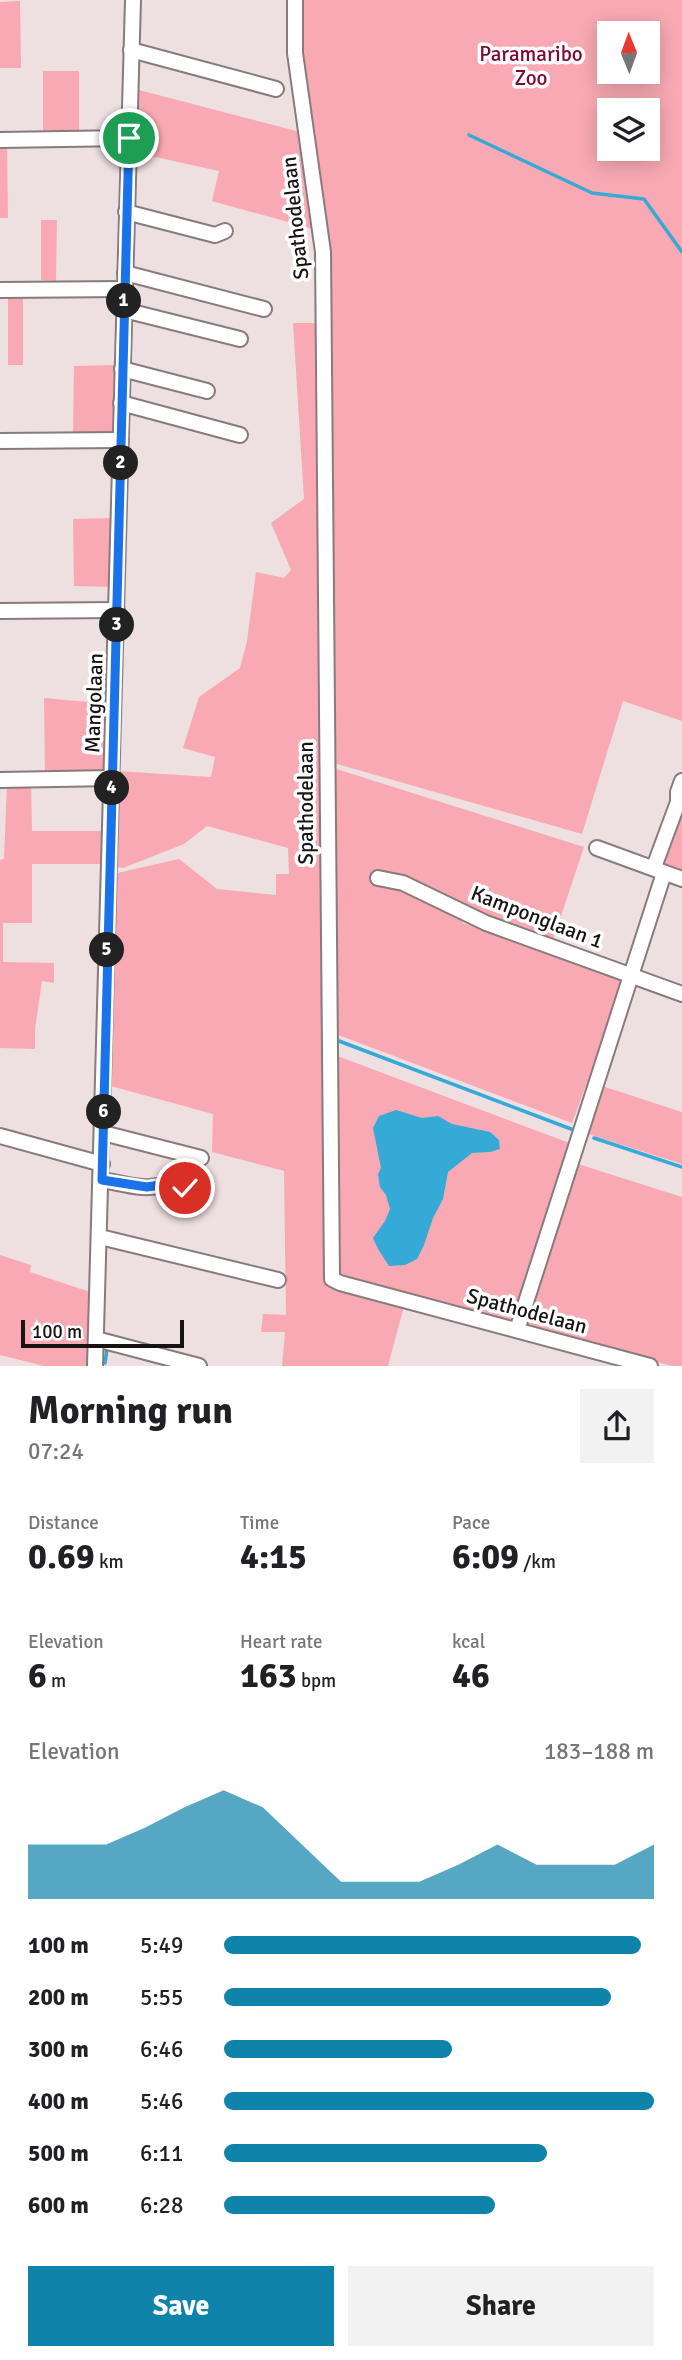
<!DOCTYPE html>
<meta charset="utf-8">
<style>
body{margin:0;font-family:Signika,sans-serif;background:#f2f2f2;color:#202124;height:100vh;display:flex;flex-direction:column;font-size:26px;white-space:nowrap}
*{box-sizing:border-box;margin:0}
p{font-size:23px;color:#757577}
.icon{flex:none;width:38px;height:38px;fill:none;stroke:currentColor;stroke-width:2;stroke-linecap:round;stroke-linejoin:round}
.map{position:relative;height:1366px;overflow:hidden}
.drawer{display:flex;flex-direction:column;background:#fff;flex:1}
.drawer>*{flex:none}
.needle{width:46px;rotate:359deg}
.fabs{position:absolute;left:597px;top:21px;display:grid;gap:14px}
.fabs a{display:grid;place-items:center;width:63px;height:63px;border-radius:0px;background:#fff;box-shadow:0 4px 18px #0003;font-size:35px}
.scale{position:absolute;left:21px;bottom:18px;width:163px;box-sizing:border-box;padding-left:7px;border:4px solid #181313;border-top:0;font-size:19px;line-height:24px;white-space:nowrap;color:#181313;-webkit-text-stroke:5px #fff;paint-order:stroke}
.pin{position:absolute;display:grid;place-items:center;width:60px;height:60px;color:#fff;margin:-30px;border:4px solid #fff;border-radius:50%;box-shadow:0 2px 7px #0007}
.km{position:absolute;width:35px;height:35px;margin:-18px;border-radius:50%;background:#222;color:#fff;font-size:19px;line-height:35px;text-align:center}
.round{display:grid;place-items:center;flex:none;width:74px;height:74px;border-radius:0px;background:#f2f2f2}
.headline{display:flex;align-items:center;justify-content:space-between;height:119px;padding:0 28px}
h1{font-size:38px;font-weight:700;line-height:52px}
.figures{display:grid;grid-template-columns:repeat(3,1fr);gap:10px;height:119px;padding:7px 28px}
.figures div{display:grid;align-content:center}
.figures b{font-size:35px;font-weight:700}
.figures small{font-size:19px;font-weight:400}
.figures p{font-size:19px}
.chart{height:196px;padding:14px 28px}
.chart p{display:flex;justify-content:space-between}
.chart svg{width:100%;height:126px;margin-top:7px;fill:#1083aa;opacity:.7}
.primary-button{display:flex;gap:14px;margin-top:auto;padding:14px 28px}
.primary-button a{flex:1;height:80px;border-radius:0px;background:#1083aa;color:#fff;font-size:28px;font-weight:700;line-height:80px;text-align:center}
.primary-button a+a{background:#f2f2f2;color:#202124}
ul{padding:0 28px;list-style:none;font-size:23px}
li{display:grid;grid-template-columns:112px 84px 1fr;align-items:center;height:52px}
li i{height:18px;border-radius:9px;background:#1083aa}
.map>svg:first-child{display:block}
.green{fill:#f9a9b3;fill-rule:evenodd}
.water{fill:#35aad7}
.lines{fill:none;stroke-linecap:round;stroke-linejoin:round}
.stream{stroke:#35aad7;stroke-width:3.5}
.minor-casing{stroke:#877b7c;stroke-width:18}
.minor{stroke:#fff;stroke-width:14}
.route-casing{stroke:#fff;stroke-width:14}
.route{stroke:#1a73e8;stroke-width:9}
.labels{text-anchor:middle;stroke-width:7;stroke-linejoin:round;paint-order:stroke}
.park-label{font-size:21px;fill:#81082f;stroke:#fff}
.street-label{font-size:21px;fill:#181313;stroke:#fff}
</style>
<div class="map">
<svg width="682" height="1366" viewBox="0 0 682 1366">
<rect width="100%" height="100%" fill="#eedfe1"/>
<g class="green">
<path d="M298 0H682V721L623 701 582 834 330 762 327 258 298 53ZM609 33H648V72H609ZM609 110H648V149H609Z"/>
<path d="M20 1 21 68H0V2Z"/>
<path d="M43 71H79V136L43 135Z"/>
<path d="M135 89 304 133 317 230 212 201 219 171 133 152Z"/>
<path d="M0 144H7L8 218H0Z"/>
<path d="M41 220H57L56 281 41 280Z"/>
<rect x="8" y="294" width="15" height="71"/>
<path d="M293 323H321L326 1282 404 1306 388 1366H282L285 1332H261L263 1314 286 1315 284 1171 212 1152 213 1114 107 1085 113 874 179 859 217 889 276 895V874H289L288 848 207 826 184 844 123 868 114 867 116 771 211 777 215 757 183 748 199 697 240 668 247 641 256 572 284 578 291 570 271 523 304 499Z"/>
<path d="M119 365 118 433 73 436 74 366Z"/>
<path d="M115 518 113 587 74 586 73 519Z"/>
<path d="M44 698 111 704 105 772 45 775Z"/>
<path d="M330 767 584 847 553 940 488 920 404 889 460 915 463 923 624 982 572 1123 333 1033Z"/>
<path d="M7 783H31L32 831H107L105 864H32V923H3V962L54 963V983L42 981 35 1029V1049L0 1048V860L4 859Z"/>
<path d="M682 810V876L664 868 662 863Z"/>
<path d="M332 1054 572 1144 515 1325 335 1272Z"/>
<path d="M602 1086 682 1112V1164L588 1134Z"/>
<path d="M578 1164 682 1197V1366H672L533 1329 523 1322 572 1165Z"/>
<path d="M0 1255 31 1265 30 1272 93 1293 90 1366H44L0 1355Z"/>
</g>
<path class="water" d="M396 1110 422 1118 438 1116 452 1124 490 1132 499 1140 500 1149 490 1152 472 1153 448 1172 443 1199 433 1218 424 1245 417 1259 405 1265 389 1266 378 1249 373 1238 385 1221 390 1209 386 1195 380 1187 378 1174 381 1168 373 1128 379 1116Z"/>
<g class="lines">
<g class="stream">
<path d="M469 135 592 193 644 199 682 252"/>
<path d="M339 1041 571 1129"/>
<path d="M594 1138 682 1167"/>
<path d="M144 1359 171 1366"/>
<path d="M105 1363 107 1349"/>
</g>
<defs>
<g id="minor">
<path d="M295 0V53L323 252 332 1279 340 1283 650 1366"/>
<path d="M131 50 276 89"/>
<path d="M0 140 129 138"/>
<path d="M126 212 215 235 225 231"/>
<path d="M125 273 264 309"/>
<path d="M0 290 124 289"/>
<path d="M124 310 240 339"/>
<path d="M122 369 207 391"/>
<path d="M121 403 240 435"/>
<path d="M0 441 121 440"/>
<path d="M0 611 117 610"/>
<path d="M0 780 113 778"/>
<path d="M678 802V792L682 781"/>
<path d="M597 848 682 879"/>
<path d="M654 867 678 802 682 804"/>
<path d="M378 878 403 883 486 923 682 994"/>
<path d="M103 1133 201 1158"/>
<path d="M0 1136 102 1164"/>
<path d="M102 1180C115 1182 128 1186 142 1187 173 1189 169 1171 198 1201"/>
<path d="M100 1237 278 1280"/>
<path d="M517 1330 664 873"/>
<path d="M96 1339 199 1366"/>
<path d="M95 1366 133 0"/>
</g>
</defs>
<use href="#minor" class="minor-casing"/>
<use href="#minor" class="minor"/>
</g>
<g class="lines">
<defs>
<path id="route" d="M129 138 102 1180 147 1187 172 1183 185 1188"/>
</defs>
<use href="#route" class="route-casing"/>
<use href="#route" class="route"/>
</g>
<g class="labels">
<g class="park-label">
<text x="531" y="61">Paramaribo<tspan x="531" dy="24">Zoo</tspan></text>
</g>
<g class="street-label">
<text transform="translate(295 218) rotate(-96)" y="7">Spathodelaan</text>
<text transform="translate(94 703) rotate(-88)" y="7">Mangolaan</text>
<text transform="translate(306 803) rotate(-90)" y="7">Spathodelaan</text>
<text transform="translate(537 917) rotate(21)" y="7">Kamponglaan 1</text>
<text transform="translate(527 1311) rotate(15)" y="7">Spathodelaan</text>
</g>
</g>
</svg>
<div class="fabs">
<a><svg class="needle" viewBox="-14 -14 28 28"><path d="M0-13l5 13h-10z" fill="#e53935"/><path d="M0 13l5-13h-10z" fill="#757577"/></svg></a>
<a><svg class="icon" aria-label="layers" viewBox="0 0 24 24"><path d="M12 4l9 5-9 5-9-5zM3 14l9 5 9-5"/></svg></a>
</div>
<div class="scale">100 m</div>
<div class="pin" style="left:129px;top:138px;background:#1e9e55"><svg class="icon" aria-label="arrive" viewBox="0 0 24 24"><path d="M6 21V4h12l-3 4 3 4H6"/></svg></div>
<div class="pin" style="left:185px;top:1188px;background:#d93025"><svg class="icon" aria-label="check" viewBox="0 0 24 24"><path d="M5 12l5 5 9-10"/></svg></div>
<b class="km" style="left:124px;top:301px">1</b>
<b class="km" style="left:121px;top:463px">2</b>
<b class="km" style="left:117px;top:625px">3</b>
<b class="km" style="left:112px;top:788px">4</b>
<b class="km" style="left:107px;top:950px">5</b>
<b class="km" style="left:104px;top:1112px">6</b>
</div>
<section class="drawer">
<div class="headline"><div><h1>Morning run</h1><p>07:24</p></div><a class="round"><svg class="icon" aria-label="share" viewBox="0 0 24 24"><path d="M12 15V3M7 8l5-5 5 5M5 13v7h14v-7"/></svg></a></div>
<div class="figures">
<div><p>Distance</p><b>0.69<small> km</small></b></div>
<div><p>Time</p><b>4:15</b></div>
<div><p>Pace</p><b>6:09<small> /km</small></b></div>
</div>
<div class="figures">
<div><p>Elevation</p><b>6<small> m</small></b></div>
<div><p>Heart rate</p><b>163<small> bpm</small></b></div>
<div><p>kcal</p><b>46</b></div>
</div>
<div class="chart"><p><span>Elevation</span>183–188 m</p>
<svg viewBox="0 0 160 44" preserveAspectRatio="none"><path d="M0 44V25L10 25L20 25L30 19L40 12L50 6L60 12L70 25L80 38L90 38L100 38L110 32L120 25L130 32L140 32L150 32L160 25V44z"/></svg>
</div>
<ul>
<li><b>100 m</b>5:49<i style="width:97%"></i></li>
<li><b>200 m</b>5:55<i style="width:90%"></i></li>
<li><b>300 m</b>6:46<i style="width:53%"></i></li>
<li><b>400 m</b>5:46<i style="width:100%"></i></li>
<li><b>500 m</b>6:11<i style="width:75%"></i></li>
<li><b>600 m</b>6:28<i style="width:63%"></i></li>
</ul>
<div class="primary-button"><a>Save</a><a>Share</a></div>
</section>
